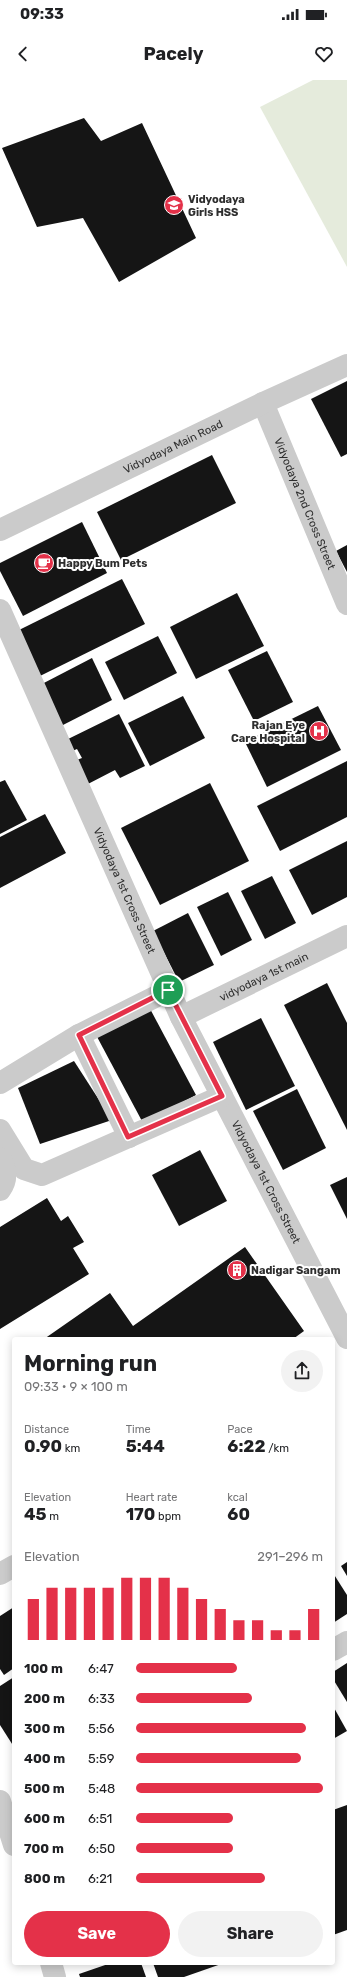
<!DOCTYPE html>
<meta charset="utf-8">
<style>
body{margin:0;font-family:Rubik,sans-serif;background:#f2f2f2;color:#202124;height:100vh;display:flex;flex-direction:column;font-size:15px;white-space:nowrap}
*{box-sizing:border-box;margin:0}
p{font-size:13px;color:#757577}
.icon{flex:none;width:22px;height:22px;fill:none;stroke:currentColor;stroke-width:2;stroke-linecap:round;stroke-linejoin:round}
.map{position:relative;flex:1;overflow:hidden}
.panel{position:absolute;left:12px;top:1257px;width:323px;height:628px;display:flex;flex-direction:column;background:#fff;border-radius:4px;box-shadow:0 2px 10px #0003}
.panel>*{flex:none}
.pin{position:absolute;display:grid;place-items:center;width:34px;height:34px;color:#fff;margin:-17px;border:2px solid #fff;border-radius:50%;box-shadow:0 1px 4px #0007}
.round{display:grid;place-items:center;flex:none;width:42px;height:42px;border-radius:21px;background:#f2f2f2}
.head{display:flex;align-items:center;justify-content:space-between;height:68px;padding:0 12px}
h1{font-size:22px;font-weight:700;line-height:30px}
.metrics{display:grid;grid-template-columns:repeat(3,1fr);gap:6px;height:68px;padding:4px 12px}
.metrics div{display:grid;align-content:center}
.metrics b{font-size:17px;font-weight:700}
.metrics small{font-size:11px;font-weight:400}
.metrics p{font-size:11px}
.chart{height:112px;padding:8px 12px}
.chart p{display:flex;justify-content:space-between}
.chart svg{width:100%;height:72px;margin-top:4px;stroke:#e43149;stroke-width:6}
.cta{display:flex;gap:8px;margin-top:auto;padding:8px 12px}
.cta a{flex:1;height:46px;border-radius:24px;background:#e43149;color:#fff;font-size:16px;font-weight:700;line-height:46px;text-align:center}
.cta a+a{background:#f2f2f2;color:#202124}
ul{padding:0 12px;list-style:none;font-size:13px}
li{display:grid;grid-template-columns:64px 48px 1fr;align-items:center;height:30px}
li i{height:10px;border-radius:5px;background:#e43149}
.status{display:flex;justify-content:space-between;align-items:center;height:28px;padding:0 20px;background:#fff;direction:ltr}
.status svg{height:11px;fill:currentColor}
header{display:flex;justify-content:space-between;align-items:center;height:52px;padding:0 12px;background:#fff;font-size:18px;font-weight:700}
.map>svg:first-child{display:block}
.green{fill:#e5ebdc}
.building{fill:#151515}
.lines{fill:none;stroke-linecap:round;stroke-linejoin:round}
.street{stroke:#cbcbcb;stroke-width:22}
.route-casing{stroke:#fff;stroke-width:8}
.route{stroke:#e43149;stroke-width:5}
.labels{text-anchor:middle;stroke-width:4;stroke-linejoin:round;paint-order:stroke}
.poi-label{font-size:11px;font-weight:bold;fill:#2e2e2e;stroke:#fff;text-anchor:start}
.street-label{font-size:11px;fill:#2e2e2e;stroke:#fff}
</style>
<div class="status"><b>09:33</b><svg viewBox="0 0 49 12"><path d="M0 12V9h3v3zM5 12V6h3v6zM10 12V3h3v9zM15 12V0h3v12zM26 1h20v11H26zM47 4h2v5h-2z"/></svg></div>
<header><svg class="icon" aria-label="back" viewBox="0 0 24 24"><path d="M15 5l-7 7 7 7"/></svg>Pacely<svg class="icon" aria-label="heart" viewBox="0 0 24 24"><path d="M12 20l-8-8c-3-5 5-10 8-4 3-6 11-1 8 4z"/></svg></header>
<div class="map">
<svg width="347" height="1897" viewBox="0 0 347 1897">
<rect width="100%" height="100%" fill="#fff"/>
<path class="green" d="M313 0H347V187L260 27Z"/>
<g class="building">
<path d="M84 38 101 61 142 43 196 158 119 202 83 138 37 147 2 68Z"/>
<path d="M347 301V374L341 377 311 319Z"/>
<path d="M212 375 236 423 121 480 97 432Z"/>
<path d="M82 442 107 493 23 536 0 491V483Z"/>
<path d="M347 465V492L336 471Z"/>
<path d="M122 499 145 544 40 596 17 551Z"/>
<path d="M237 513 264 566 196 599 170 547Z"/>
<path d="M158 556 177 593 124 620 105 582Z"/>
<path d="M267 571 293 622 254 641 228 590Z"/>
<path d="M92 578 112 620 61 646 40 605Z"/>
<path d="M183 616 205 658 150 686 128 643Z"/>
<path d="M318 626 341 670 267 707 245 662Z"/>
<path d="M119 634 145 686 120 698 115 690 86 705 74 681 82 678 77 669 70 672 64 661Z"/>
<path d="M347 681V737L280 771 257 726Z"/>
<path d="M5 700 27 740 0 754V702Z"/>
<path d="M210 703 249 781 160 825 121 748Z"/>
<path d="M45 734 66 773 0 808V757Z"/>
<path d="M347 761V817L312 835 289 790Z"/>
<path d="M272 796 296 843 265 859 241 811Z"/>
<path d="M228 812 252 860 221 876 197 827Z"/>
<path d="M188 833 214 885 179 902 153 851Z"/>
<path d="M327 903 347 943V1050L284 925Z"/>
<path d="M148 925 196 1015 143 1043 95 953Z"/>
<path d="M261 938 295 1006 246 1030 213 962Z"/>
<path d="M74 981 112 1040 40 1064 18 1008Z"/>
<path d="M297 1009 326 1068 283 1090 253 1031Z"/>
<path d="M200 1070 227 1121 179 1146 152 1095Z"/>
<path d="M347 1097V1139L330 1105Z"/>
<path d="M47 1118 61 1141 68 1136 84 1162 73 1168 89 1194 0 1249V1147Z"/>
<path d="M245 1167 304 1251 293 1259H44L110 1213 133 1246Z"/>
<path d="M347 1482V1496L341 1486Z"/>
<path d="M333 1493 347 1515V1534L333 1543Z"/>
<path d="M14 1527V1588L4 1595 0 1589V1536Z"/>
<path d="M347 1583V1622L333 1599V1592Z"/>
<path d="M14 1597V1667L0 1645V1606Z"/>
<path d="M333 1626 347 1651 333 1659Z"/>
<path d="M347 1725V1850L333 1855V1730Z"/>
<path d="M111 1883H141L146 1897H80L79 1894Z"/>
<path d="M153 1883H224L184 1897H158Z"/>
</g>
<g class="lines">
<g class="street">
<path id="s1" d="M263 323 347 524"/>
<path id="s2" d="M0 450 263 323 347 285"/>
<path id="s3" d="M0 530 181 937 347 1258"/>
<path id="s4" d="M181 937 347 856"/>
<path d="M79 955 129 1057"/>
<path d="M0 1003 79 955 169 910"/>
<path d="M0 1050 24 1089 42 1095 222 1016"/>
<path d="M0 1078C6 1090 8 1099 0 1110"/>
<path d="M0 1494 14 1486"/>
<path d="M333 1570 347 1562"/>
<path d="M0 1721 14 1765"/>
<path d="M51 1883 55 1897"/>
</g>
</g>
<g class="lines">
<defs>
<path id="route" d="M168 910 222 1016 128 1057 79 955Z"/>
</defs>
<use href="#route" class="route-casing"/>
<use href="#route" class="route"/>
</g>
<defs>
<symbol id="school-disc" viewBox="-11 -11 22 22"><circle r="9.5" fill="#e43149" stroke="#fff"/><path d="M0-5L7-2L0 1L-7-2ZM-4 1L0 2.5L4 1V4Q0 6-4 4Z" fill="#fff"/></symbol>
<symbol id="cafe-disc" viewBox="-11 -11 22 22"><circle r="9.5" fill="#e43149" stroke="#fff"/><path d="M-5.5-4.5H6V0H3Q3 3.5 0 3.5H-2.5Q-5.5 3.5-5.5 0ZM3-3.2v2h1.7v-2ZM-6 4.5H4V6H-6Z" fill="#fff"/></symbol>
<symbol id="hospital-disc" viewBox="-11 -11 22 22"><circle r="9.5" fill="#e43149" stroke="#fff"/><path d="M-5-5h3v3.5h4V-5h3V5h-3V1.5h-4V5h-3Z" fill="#fff"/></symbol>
<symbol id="building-disc" viewBox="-11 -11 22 22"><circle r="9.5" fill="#e43149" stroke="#fff"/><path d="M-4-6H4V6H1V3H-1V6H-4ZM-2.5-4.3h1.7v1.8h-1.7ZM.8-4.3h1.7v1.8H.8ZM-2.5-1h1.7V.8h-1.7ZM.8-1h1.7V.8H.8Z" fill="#fff"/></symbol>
</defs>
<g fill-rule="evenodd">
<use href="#school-disc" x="163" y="114" width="22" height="22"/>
<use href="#cafe-disc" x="33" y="472" width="22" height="22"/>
<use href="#hospital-disc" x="308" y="640" width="22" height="22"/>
<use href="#building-disc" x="226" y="1179" width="22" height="22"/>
</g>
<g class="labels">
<g class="poi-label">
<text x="188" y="123">Vidyodaya<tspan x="188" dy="13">Girls HSS</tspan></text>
<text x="58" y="487">Happy Bum Pets</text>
<text x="305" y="649" text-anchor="end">Rajan Eye<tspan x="305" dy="13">Care Hospital</tspan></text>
<text x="251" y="1194">Nadigar Sangam</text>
</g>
<g class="street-label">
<text dy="4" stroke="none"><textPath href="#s2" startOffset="192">Vidyodaya Main Road</textPath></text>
<text dy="4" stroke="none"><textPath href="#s1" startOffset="109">Vidyodaya 2nd Cross Street</textPath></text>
<text dy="4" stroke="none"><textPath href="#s3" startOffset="307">Vidyodaya 1st Cross Street</textPath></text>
<text dy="4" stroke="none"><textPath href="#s4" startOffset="92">vidyodaya 1st main</textPath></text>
<text dy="4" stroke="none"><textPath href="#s3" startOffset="631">Vidyodaya 1st Cross Street</textPath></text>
</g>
</g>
</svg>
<div class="pin" style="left:168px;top:910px;background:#1e9e55"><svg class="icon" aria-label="arrive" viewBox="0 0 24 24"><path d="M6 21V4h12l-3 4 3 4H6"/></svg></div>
<section class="panel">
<div class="head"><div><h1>Morning run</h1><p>09:33 · 9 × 100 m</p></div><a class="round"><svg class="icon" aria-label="share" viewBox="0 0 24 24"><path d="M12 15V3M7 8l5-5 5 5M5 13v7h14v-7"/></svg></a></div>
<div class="metrics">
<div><p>Distance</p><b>0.90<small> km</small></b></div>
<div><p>Time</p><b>5:44</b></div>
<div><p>Pace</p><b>6:22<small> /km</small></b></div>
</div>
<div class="metrics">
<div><p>Elevation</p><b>45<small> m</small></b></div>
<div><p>Heart rate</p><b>170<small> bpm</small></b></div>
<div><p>kcal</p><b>60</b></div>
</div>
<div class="chart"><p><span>Elevation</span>291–296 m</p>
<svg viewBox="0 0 160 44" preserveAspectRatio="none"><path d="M5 44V19M15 44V12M25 44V12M35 44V12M45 44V12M55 44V6M65 44V6M75 44V6M85 44V12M95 44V19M105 44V25M115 44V32M125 44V32M135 44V38M145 44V38M155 44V25"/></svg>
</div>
<ul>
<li><b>100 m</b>6:47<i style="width:54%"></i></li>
<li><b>200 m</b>6:33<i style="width:62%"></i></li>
<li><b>300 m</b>5:56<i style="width:91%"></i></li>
<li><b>400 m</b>5:59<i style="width:88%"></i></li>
<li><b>500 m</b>5:48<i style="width:100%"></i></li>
<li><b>600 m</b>6:51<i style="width:52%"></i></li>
<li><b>700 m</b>6:50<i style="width:52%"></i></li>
<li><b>800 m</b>6:21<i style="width:69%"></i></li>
</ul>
<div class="cta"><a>Save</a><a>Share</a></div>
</section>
</div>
